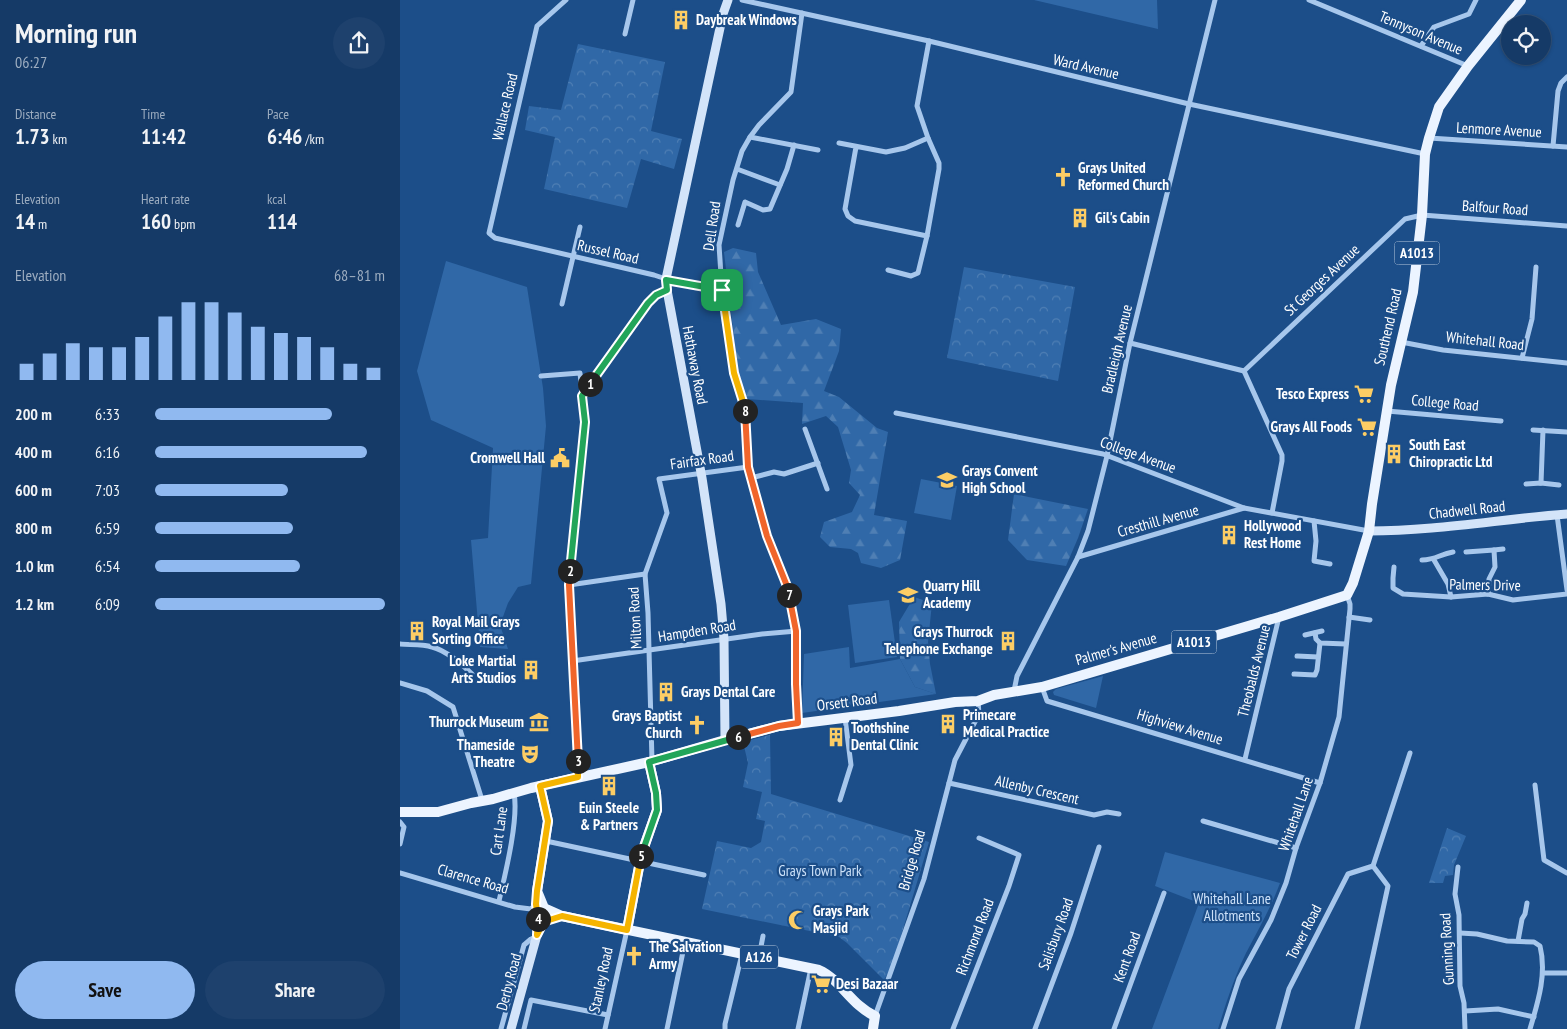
<!DOCTYPE html>
<meta charset="utf-8">
<style>
body{margin:0;font-family:"PT Sans Narrow",sans-serif;background:#1e416d;color:#f1f3f6;height:100vh;display:flex;flex-direction:column;font-size:19px;white-space:nowrap}
*{box-sizing:border-box;margin:0}
p{font-size:16px;color:#9dadc0}
.icon{flex:none;width:28px;height:28px;fill:none;stroke:currentColor;stroke-width:2;stroke-linecap:round;stroke-linejoin:round}
.map{position:relative;flex:1;overflow:hidden}
.details{display:flex;flex-direction:column;background:#153a67;width:400px}
.details>*{flex:none}
.controls{position:absolute;left:1101px;top:15px;display:grid;gap:10px}
.controls a{display:grid;place-items:center;width:50px;height:50px;border-radius:50%;background:#153a67;box-shadow:0 1px 4px #0004,0 0 0 1px #34547b;font-size:25px}
.pin{position:absolute;display:grid;place-items:center;width:42px;height:42px;color:#fff;margin:-21px;border-radius:10px;box-shadow:0 2px 8px #0006}
.km{position:absolute;width:25px;height:25px;margin:-12px;border-radius:50%;background:#222;color:#fff;font-size:14px;line-height:25px;text-align:center}
.round{display:grid;place-items:center;flex:none;width:52px;height:52px;border-radius:26px;background:#1e416d}
.summary{display:flex;align-items:center;justify-content:space-between;height:85px;padding:0 15px}
h1{font-size:28px;font-weight:700;line-height:38px}
.figures{display:grid;grid-template-columns:repeat(3,1fr);gap:8px;height:85px;padding:5px 15px}
.figures div{display:grid;align-content:center}
.figures b{font-size:21px;font-weight:700}
.figures small{font-size:14px;font-weight:400}
.figures p{font-size:14px}
.chart{height:140px;padding:10px 15px}
.chart p{display:flex;justify-content:space-between}
.chart svg{width:100%;height:90px;margin-top:5px;stroke:#90b9f0;stroke-width:6}
.button{display:flex;gap:10px;margin-top:auto;padding:10px 15px}
.button a{flex:1;height:58px;border-radius:30px;background:#90b9f0;color:#111;font-size:20px;font-weight:700;line-height:58px;text-align:center}
.button a+a{background:#1e416d;color:#f1f3f6}
ul{padding:0 15px;list-style:none;font-size:16px}
li{display:grid;grid-template-columns:80px 60px 1fr;align-items:center;height:38px}
li i{height:12px;border-radius:6px;background:#90b9f0}
main{display:flex;flex:1;min-height:0}
.map>svg:first-child{display:block}
.green{fill:#3068a7}
.forest{fill:url(#forest-firs)}
.park{fill:url(#park-crowns)}
.lines{fill:none;stroke-linecap:round;stroke-linejoin:round}
.street{stroke:#a7c7ec;stroke-width:5}
.secondary{stroke:#d3e4f9;stroke-width:9}
.primary{stroke:#ecf4ff;stroke-width:10}
.split-1-casing{stroke:#fff;stroke-width:10}
.split-2-casing{stroke:#fff;stroke-width:10}
.split-3-casing{stroke:#fff;stroke-width:10}
.split-4-casing{stroke:#fff;stroke-width:10}
.split-5-casing{stroke:#fff;stroke-width:10}
.split-6-casing{stroke:#fff;stroke-width:10}
.split-7-casing{stroke:#fff;stroke-width:10}
.split-8-casing{stroke:#fff;stroke-width:10}
.split-9-casing{stroke:#fff;stroke-width:10}
.split-1{stroke:#22a559;stroke-width:6}
.split-2{stroke:#22a559;stroke-width:6}
.split-3{stroke:#f0652b;stroke-width:6}
.split-4{stroke:#f5b400;stroke-width:6}
.split-5{stroke:#f5b400;stroke-width:6}
.split-6{stroke:#22a559;stroke-width:6}
.split-7{stroke:#f0652b;stroke-width:6}
.split-8{stroke:#f0652b;stroke-width:6}
.split-9{stroke:#f5b400;stroke-width:6}
.labels{text-anchor:middle;stroke-width:4.5;stroke-linejoin:round;paint-order:stroke}
.shield{fill:#1c4e89;stroke:#bbcadc;stroke-width:1}
.shield-label{font-size:14px;font-weight:bold;fill:#fff}
.poi-label{font-size:15px;font-weight:bold;fill:#fff;stroke:#1c4e89;text-anchor:start}
.street-label{font-size:15px;fill:#fff;stroke:#1c4e89}
.park-label{font-size:15px;fill:#cce1f9;stroke:#1c4e89}
</style>
<main>
<section class="details">
<div class="summary"><div><h1>Morning run</h1><p>06:27</p></div><a class="round"><svg class="icon" aria-label="share" viewBox="0 0 24 24"><path d="M12 15V3M7 8l5-5 5 5M5 13v7h14v-7"/></svg></a></div>
<div class="figures">
<div><p>Distance</p><b>1.73<small> km</small></b></div>
<div><p>Time</p><b>11:42</b></div>
<div><p>Pace</p><b>6:46<small> /km</small></b></div>
</div>
<div class="figures">
<div><p>Elevation</p><b>14<small> m</small></b></div>
<div><p>Heart rate</p><b>160<small> bpm</small></b></div>
<div><p>kcal</p><b>114</b></div>
</div>
<div class="chart"><p><span>Elevation</span>68–81 m</p>
<svg viewBox="0 0 160 44" preserveAspectRatio="none"><path d="M5 44V36M15 44V31M25 44V26M35 44V28M45 44V28M55 44V23M65 44V13M75 44V6M85 44V6M95 44V11M105 44V18M115 44V21M125 44V23M135 44V28M145 44V36M155 44V38"/></svg>
</div>
<ul>
<li><b>200 m</b>6:33<i style="width:77%"></i></li>
<li><b>400 m</b>6:16<i style="width:92%"></i></li>
<li><b>600 m</b>7:03<i style="width:58%"></i></li>
<li><b>800 m</b>6:59<i style="width:60%"></i></li>
<li><b>1.0 km</b>6:54<i style="width:63%"></i></li>
<li><b>1.2 km</b>6:09<i style="width:100%"></i></li>
</ul>
<div class="button"><a>Save</a><a>Share</a></div>
</section>
<div class="map">
<svg width="1167" height="1029" viewBox="0 0 1167 1029">
<defs>
<pattern id="forest-firs" width="22" height="20" patternUnits="userSpaceOnUse" patternTransform="scale(1.25)"><rect width="22" height="20" fill="#3068a7"/><path d="M5 1l3.5 6h-7zM16 11l3.5 6h-7z" fill="#4f7fb4"/></pattern>
<pattern id="park-crowns" width="20" height="18" patternUnits="userSpaceOnUse" patternTransform="scale(1.25)"><rect width="20" height="18" fill="#3068a7"/><path d="M2 6a3 3 0 1 1 6 0M12 15a3 3 0 1 1 6 0" fill="none" stroke="#4f7fb4"/></pattern>
</defs>
<rect width="100%" height="100%" fill="#1c4e89"/>
<g class="green">
<path d="M634 0H757L758 29Z"/>
<path d="M46 261 127 287 143 388 146 426 131 584 118 587 108 603 100 625 108 649 80 647 71 540 88 538 93 448 31 420 17 371Z"/>
<path d="M521 479 557 486 551 520 514 513Z"/>
<path d="M489 600 497 657 455 663 448 605Z"/>
<path d="M449 647 450 668 500 659 515 687 536 694 402 713 404 654Z"/>
<path d="M703 676 696 708 654 695 653 692 656 689Z"/>
<path d="M765 852 880 883C871 908 858 930 846 953 834 978 826 1003 818 1029H752L799 903 755 886Z"/>
</g>
<g class="forest">
<path d="M333 248 356 253 358 272 381 325 416 319 441 329 439 351 424 391 439 397 477 428 488 432 474 515 507 521 500 560 481 568 461 563 458 553 451 549 430 547 420 537 424 522 452 512 460 495 449 483 451 470 438 427 426 416 402 424 403 403 347 399 338 372 324 252Z"/>
<path d="M614 494 688 509 678 538 666 566 627 560 608 540Z"/>
<path d="M514 597 532 603 528 642 530 664 536 694 515 687 500 659 499 622Z"/>
</g>
<g class="park">
<path d="M178 44 265 62 251 131 282 139 274 169 241 159 227 208 144 189 155 137 125 130 129 106 161 110Z"/>
<path d="M564 267 675 287 658 381 547 358Z"/>
<path d="M370 735 371 794 529 842 492 966 484 980 447 943 439 937 302 909 317 841 351 848 361 842 365 821 356 819 362 792 343 787 348 763 343 742Z"/>
<path d="M1047 828 1066 836 1054 865 1053 875 1045 876 1043 883H1029Z"/>
</g>
<g class="lines">
<g class="street">
<path d="M166 0 137 26 89 233 95 238 254 275 266 279 322 290"/>
<path d="M342 0 529 41 789 104 1025 154"/>
<path d="M909 0 1068 66"/>
<path d="M225 34 233 0"/>
<path d="M1021 46 1034 27 1069 14 1076 0"/>
<path d="M350 137 418 150"/>
<path d="M528 138 517 106 529 41"/>
<path d="M1029 138 1167 147"/>
<path d="M439 143 486 152 505 148 528 138 539 163V169L527 236 455 221 448 216 445 209 456 147"/>
<path d="M1153 146 1158 91 1161 83 1167 77"/>
<path d="M337 169 380 185"/>
<path d="M338 225 345 202 363 210 370 209 387 169 394 145"/>
<path d="M488 270 511 276 518 273 527 236"/>
<path d="M162 304 180 227"/>
<path d="M1001 342 1043 350 1167 363"/>
<path d="M730 343 844 371 882 455V461L872 513"/>
<path d="M1122 358 1132 319 1136 267"/>
<path d="M844 371 1005 219 1022 215 1167 226"/>
<path d="M141 376 180 373 185 422 169 585 178 777"/>
<path d="M183 396 249 303 256 295 267 290"/>
<path d="M987 411 1101 421"/>
<path d="M496 413 703 454 844 508 969 531"/>
<path d="M405 429 427 489"/>
<path d="M1133 430 1167 432"/>
<path d="M351 478 374 472 384 474 418 463"/>
<path d="M1141 483 1143 430"/>
<path d="M1126 484 1141 483 1159 485"/>
<path d="M1157 515 1167 590"/>
<path d="M914 521 916 541 914 561 930 564"/>
<path d="M1094 550 1103 549"/>
<path d="M1066 552 1094 550 1095 567 1089 579 1088 594"/>
<path d="M678 557 844 508"/>
<path d="M1022 560C1036 560 1040 554 1053 552"/>
<path d="M1034 560 1048 584 1051 597"/>
<path d="M994 567 993 578V588L1003 594 1051 597 1088 594 1113 600 1167 594"/>
<path d="M169 585 245 574"/>
<path d="M949 617 970 620"/>
<path d="M915 633 916 639 920 643 946 644"/>
<path d="M905 635 922 631"/>
<path d="M0 644C10 645 22 644 32 647 45 650 62 664 72 674"/>
<path d="M897 656 918 657"/>
<path d="M172 661 362 634 397 631"/>
<path d="M894 674 915 675 917 670 920 643"/>
<path d="M0 683 27 691 53 707 82 800"/>
<path d="M642 687 647 701 920 783"/>
<path d="M614 691 617 676 678 557 688 531 707 456 730 343 815 0"/>
<path d="M398 723 396 684 397 631 387 586 367 536 348 467 344 405 334 373 322 290 319 245 333 180 342 151 350 137 359 125 391 92 402 13"/>
<path d="M845 759 879 617"/>
<path d="M252 761 248 613 245 574 267 513 259 479 348 467"/>
<path d="M549 783 694 815 707 812 719 814"/>
<path d="M1135 785 1144 860 1167 873"/>
<path d="M440 800 451 765 445 718"/>
<path d="M803 821 896 848"/>
<path d="M0 822 4 827 0 844"/>
<path d="M146 841 304 875"/>
<path d="M973 866 1010 753"/>
<path d="M1058 867 1055 894 1059 915 1060 986 1064 1003 1065 1029"/>
<path d="M0 873 115 907 131 909 136 904"/>
<path d="M99 901C105 875 119 819 114 793"/>
<path d="M1060 933 1077 934 1107 941 1134 942 1140 946C1147 974 1138 1002 1130 1029"/>
<path d="M1118 941 1122 919 1125 914 1127 903"/>
<path d="M359 957 363 936"/>
<path d="M1143 973H1167"/>
<path d="M1065 1011 1098 1009 1134 1017"/>
<path d="M475 1016 524 879 555 760 579 714 578 701"/>
<path d="M101 1029 124 945 131 939 136 937"/>
<path d="M124 1029 131 1000 208 1015"/>
<path d="M205 1029 227 930"/>
<path d="M267 1029 285 942"/>
<path d="M325 1029V1024L342 954"/>
<path d="M398 1029 411 968"/>
<path d="M553 1029 609 886 619 855 579 838"/>
<path d="M635 1029 671 933 699 847"/>
<path d="M714 1029 764 893"/>
<path d="M823 1029 839 979 871 920 886 883 896 848 920 783 939 717 950 609V604L947 595"/>
<path d="M878 1029 889 989 948 874 973 866 988 886 957 1029"/>
</g>
<g class="secondary">
<path d="M969 531C1035 531 1101 519 1167 514"/>
<path d="M325 740 324 639 321 604 302 478 267 290 266 279 323 14 328 0"/>
<path d="M137 893V932"/>
<path d="M111 1029 137 935C144 920 147 919 162 916"/>
</g>
<g class="primary">
<path d="M140 786 148 821 137 891 144 908 162 916 419 970C440 979 452 1006 475 1016L473 1029"/>
<path d="M0 812H38L71 803 93 799 131 788 249 762 325 740 379 726 499 711 555 702 578 701 594 695 642 687 879 617 947 595 953 583 969 531 972 504 991 385 1013 292 1022 215 1025 154 1029 138 1039 107 1068 66 1121 0"/>
<path d="M227 930 242 852 257 810 256 793 249 762"/>
</g>
</g>
<g class="lines">
<defs>
<path id="split-1" d="M190 384 248 303 256 295 267 290 266 280 322 290"/>
<path id="split-2" d="M170 571 185 422 182 396 190 384"/>
<path id="split-3" d="M170 571 169 585 178 761"/>
<path id="split-4" d="M138 919 136 904 137 891 148 821 140 786 178 777V761"/>
<path id="split-5" d="M138 919 137 935 142 925 146 921 162 916 227 930 241 856"/>
<path id="split-6" d="M241 856 257 810 256 793 249 762 338 737"/>
<path id="split-7" d="M338 737 379 726 398 723 396 684V631L389 595"/>
<path id="split-8" d="M345 411 348 467 351 478 367 536 387 586 389 595"/>
<path id="split-9" d="M322 290 334 373 344 405 345 411"/>
</defs>
<use href="#split-1" class="split-1-casing"/>
<use href="#split-2" class="split-2-casing"/>
<use href="#split-3" class="split-3-casing"/>
<use href="#split-4" class="split-4-casing"/>
<use href="#split-5" class="split-5-casing"/>
<use href="#split-6" class="split-6-casing"/>
<use href="#split-7" class="split-7-casing"/>
<use href="#split-8" class="split-8-casing"/>
<use href="#split-9" class="split-9-casing"/>
<use href="#split-1" class="split-1"/>
<use href="#split-2" class="split-2"/>
<use href="#split-3" class="split-3"/>
<use href="#split-4" class="split-4"/>
<use href="#split-5" class="split-5"/>
<use href="#split-6" class="split-6"/>
<use href="#split-7" class="split-7"/>
<use href="#split-8" class="split-8"/>
<use href="#split-9" class="split-9"/>
</g>
<defs>
<symbol id="building-bare" viewBox="-9 -9 18 18"><path d="M-4-6H4V6H1V3H-1V6H-4ZM-2.5-4.3h1.7v1.8h-1.7ZM.8-4.3h1.7v1.8H.8ZM-2.5-1h1.7V.8h-1.7ZM.8-1h1.7V.8H.8Z" fill="#fccd65" stroke="#1c4e89" stroke-width="2.5" paint-order="stroke"/></symbol>
<symbol id="church-bare" viewBox="-9 -9 18 18"><path d="M-1.2-6h2.4v3.5h3.3v2.4h-3.3V6h-2.4V-.1h-3.3v-2.4h3.3Z" fill="#fccd65" stroke="#1c4e89" stroke-width="2.5" paint-order="stroke"/></symbol>
<symbol id="supermarket-bare" viewBox="-9 -9 18 18"><path d="M-6-5.5h2.5l.6 2H6L4.5 2H-2.5L-4.4-4H-6ZM-1.5 3.2a1.3 1.3 0 1 0 .1 0ZM3 3.2a1.3 1.3 0 1 0 .1 0Z" fill="#fccd65" stroke="#1c4e89" stroke-width="2.5" paint-order="stroke"/></symbol>
<symbol id="civic-bare" viewBox="-9 -9 18 18"><path d="M-.6-6.5H3V-4.5H.6V-3L4-1V1h2V6H-6V1h2V-1L-.6-3ZM-1.2 2.5V6h2.4V2.5Z" fill="#fccd65" stroke="#1c4e89" stroke-width="2.5" paint-order="stroke"/></symbol>
<symbol id="school-bare" viewBox="-9 -9 18 18"><path d="M0-5L7-2L0 1L-7-2ZM-4 1L0 2.5L4 1V4Q0 6-4 4Z" fill="#fccd65" stroke="#1c4e89" stroke-width="2.5" paint-order="stroke"/></symbol>
<symbol id="museum-bare" viewBox="-9 -9 18 18"><path d="M0-6L6-3V-2H-6V-3ZM-5-1h2V3h-2ZM-1-1h2V3h-2ZM3-1h2V3H3ZM-6 4H6V6H-6Z" fill="#fccd65" stroke="#1c4e89" stroke-width="2.5" paint-order="stroke"/></symbol>
<symbol id="theatre-bare" viewBox="-9 -9 18 18"><path d="M-5-5.5Q0-4 5-5.5V0Q5 5 0 6Q-5 5-5 0ZM-3.3-2.5H-1v1.5H-3.3ZM1-2.5H3.3v1.5H1ZM-2.8 1Q0 5.5 2.8 1Z" fill="#fccd65" stroke="#1c4e89" stroke-width="2.5" paint-order="stroke"/></symbol>
<symbol id="mosque-bare" viewBox="-9 -9 18 18"><path d="M3.5-4.9A6 6 0 1 0 3.5 4.9A5 5 0 1 1 3.5-4.9Z" fill="#fccd65" stroke="#1c4e89" stroke-width="2.5" paint-order="stroke"/></symbol>
</defs>
<g fill-rule="evenodd">
<use href="#building-bare" x="267" y="6" width="28" height="28"/>
<use href="#church-bare" x="649" y="163" width="28" height="28"/>
<use href="#building-bare" x="666" y="204" width="28" height="28"/>
<use href="#supermarket-bare" x="950" y="380" width="28" height="28"/>
<use href="#supermarket-bare" x="953" y="413" width="28" height="28"/>
<use href="#building-bare" x="980" y="440" width="28" height="28"/>
<use href="#civic-bare" x="146" y="444" width="28" height="28"/>
<use href="#school-bare" x="533" y="466" width="28" height="28"/>
<use href="#building-bare" x="815" y="521" width="28" height="28"/>
<use href="#school-bare" x="494" y="581" width="28" height="28"/>
<use href="#building-bare" x="3" y="617" width="28" height="28"/>
<use href="#building-bare" x="594" y="627" width="28" height="28"/>
<use href="#building-bare" x="117" y="656" width="28" height="28"/>
<use href="#building-bare" x="252" y="678" width="28" height="28"/>
<use href="#museum-bare" x="125" y="708" width="28" height="28"/>
<use href="#building-bare" x="534" y="710" width="28" height="28"/>
<use href="#church-bare" x="283" y="711" width="28" height="28"/>
<use href="#building-bare" x="422" y="723" width="28" height="28"/>
<use href="#theatre-bare" x="116" y="740" width="28" height="28"/>
<use href="#building-bare" x="195" y="772" width="28" height="28"/>
<use href="#mosque-bare" x="384" y="906" width="28" height="28"/>
<use href="#church-bare" x="220" y="942" width="28" height="28"/>
<use href="#supermarket-bare" x="407" y="970" width="28" height="28"/>
</g>
<g class="labels">
<g class="shield">
<rect x="994.5" y="241.5" width="45" height="23" rx="4"/>
<rect x="771.5" y="630.5" width="45" height="23" rx="4"/>
<rect x="340" y="945.5" width="38" height="23" rx="4"/>
</g>
<g class="shield-label">
<text x="1017" y="258">A1013</text>
<text x="794" y="647">A1013</text>
<text x="359" y="962">A126</text>
</g>
<g class="poi-label">
<text x="296" y="25">Daybreak Windows</text>
<text x="678" y="173">Grays United<tspan x="678" dy="17">Reformed Church</tspan></text>
<text x="695" y="223">Gil's Cabin</text>
<text x="949" y="399" text-anchor="end">Tesco Express</text>
<text x="952" y="432" text-anchor="end">Grays All Foods</text>
<text x="1009" y="450">South East<tspan x="1009" dy="17">Chiropractic Ltd</tspan></text>
<text x="145" y="463" text-anchor="end">Cromwell Hall</text>
<text x="562" y="476">Grays Convent<tspan x="562" dy="17">High School</tspan></text>
<text x="844" y="531">Hollywood<tspan x="844" dy="17">Rest Home</tspan></text>
<text x="523" y="591">Quarry Hill<tspan x="523" dy="17">Academy</tspan></text>
<text x="32" y="627">Royal Mail Grays<tspan x="32" dy="17">Sorting Office</tspan></text>
<text x="593" y="637" text-anchor="end">Grays Thurrock<tspan x="593" dy="17">Telephone Exchange</tspan></text>
<text x="116" y="666" text-anchor="end">Loke Martial<tspan x="116" dy="17">Arts Studios</tspan></text>
<text x="281" y="697">Grays Dental Care</text>
<text x="563" y="720">Primecare<tspan x="563" dy="17">Medical Practice</tspan></text>
<text x="282" y="721" text-anchor="end">Grays Baptist<tspan x="282" dy="17">Church</tspan></text>
<text x="124" y="727" text-anchor="end">Thurrock Museum</text>
<text x="451" y="733">Toothshine<tspan x="451" dy="17">Dental Clinic</tspan></text>
<text x="115" y="750" text-anchor="end">Thameside<tspan x="115" dy="17">Theatre</tspan></text>
<text x="209" y="813" text-anchor="middle">Euin Steele<tspan x="209" dy="17">&amp; Partners</tspan></text>
<text x="413" y="916">Grays Park<tspan x="413" dy="17">Masjid</tspan></text>
<text x="249" y="952">The Salvation<tspan x="249" dy="17">Army</tspan></text>
<text x="436" y="989">Desi Bazaar</text>
</g>
<g class="street-label">
<text transform="translate(1021 33) rotate(23)" y="5">Tennyson Avenue</text>
<text transform="translate(686 67) rotate(13)" y="5">Ward Avenue</text>
<text transform="translate(105 107) rotate(-77)" y="5">Wallace Road</text>
<text transform="translate(1099 130) rotate(3)" y="5">Lenmore Avenue</text>
<text transform="translate(1095 208) rotate(4)" y="5">Balfour Road</text>
<text transform="translate(312 226) rotate(-82)" y="5">Dell Road</text>
<text transform="translate(208 252) rotate(13)" y="5">Russel Road</text>
<text transform="translate(922 280) rotate(-43)" y="5">St Georges Avenue</text>
<text transform="translate(988 327) rotate(-77)" y="5">Southend Road</text>
<text transform="translate(1085 341) rotate(6)" y="5">Whitehall Road</text>
<text transform="translate(717 349) rotate(-77)" y="5">Bradleigh Avenue</text>
<text transform="translate(295 365) rotate(79)" y="5">Hathaway Road</text>
<text transform="translate(1045 403) rotate(5)" y="5">College Road</text>
<text transform="translate(738 455) rotate(20)" y="5">College Avenue</text>
<text transform="translate(302 460) rotate(-8)" y="5">Fairfax Road</text>
<text transform="translate(1067 510) rotate(-6)" y="5">Chadwell Road</text>
<text transform="translate(758 521) rotate(-16)" y="5">Cresthill Avenue</text>
<text transform="translate(1085 585) rotate(1)" y="5">Palmers Drive</text>
<text transform="translate(235 618) rotate(-93)" y="5">Milton Road</text>
<text transform="translate(297 631) rotate(-9)" y="5">Hampden Road</text>
<text transform="translate(716 649) rotate(-16)" y="5">Palmer's Avenue</text>
<text transform="translate(854 671) rotate(-76)" y="5">Theobalds Avenue</text>
<text transform="translate(447 702) rotate(-7)" y="5">Orsett Road</text>
<text transform="translate(780 727) rotate(17)" y="5">Highview Avenue</text>
<text transform="translate(637 790) rotate(13)" y="5">Allenby Crescent</text>
<text transform="translate(896 814) rotate(-71)" y="5">Whitehall Lane</text>
<text transform="translate(99 831) rotate(-82)" y="5">Cart Lane</text>
<text transform="translate(512 860) rotate(-74)" y="5">Bridge Road</text>
<text transform="translate(73 879) rotate(16)" y="5">Clarence Road</text>
<text transform="translate(904 932) rotate(-63)" y="5">Tower Road</text>
<text transform="translate(656 934) rotate(-70)" y="5">Salisbury Road</text>
<text transform="translate(575 937) rotate(-69)" y="5">Richmond Road</text>
<text transform="translate(1047 949) rotate(-93)" y="5">Gunning Road</text>
<text transform="translate(727 957) rotate(-70)" y="5">Kent Road</text>
<text transform="translate(201 980) rotate(-78)" y="5">Stanley Road</text>
<text transform="translate(109 982) rotate(-75)" y="5">Derby Road</text>
</g>
<g class="park-label">
<text x="420" y="876">Grays Town Park</text>
<text x="832" y="904">Whitehall Lane<tspan x="832" dy="17">Allotments</tspan></text>
</g>
</g>
</svg>
<div class="controls">
<a><svg class="icon" aria-label="locate" viewBox="0 0 24 24"><circle cx="12" cy="12" r="6"/><path d="M12 2v4M12 18v4M2 12h4M18 12h4"/></svg></a>
</div>
<div class="pin" style="left:322px;top:290px;background:#1e9e55"><svg class="icon" aria-label="arrive" viewBox="0 0 24 24"><path d="M6 21V4h12l-3 4 3 4H6"/></svg></div>
<b class="km" style="left:190px;top:384px">1</b>
<b class="km" style="left:170px;top:571px">2</b>
<b class="km" style="left:178px;top:761px">3</b>
<b class="km" style="left:138px;top:919px">4</b>
<b class="km" style="left:241px;top:856px">5</b>
<b class="km" style="left:338px;top:737px">6</b>
<b class="km" style="left:389px;top:595px">7</b>
<b class="km" style="left:345px;top:411px">8</b>
</div>
</main>
